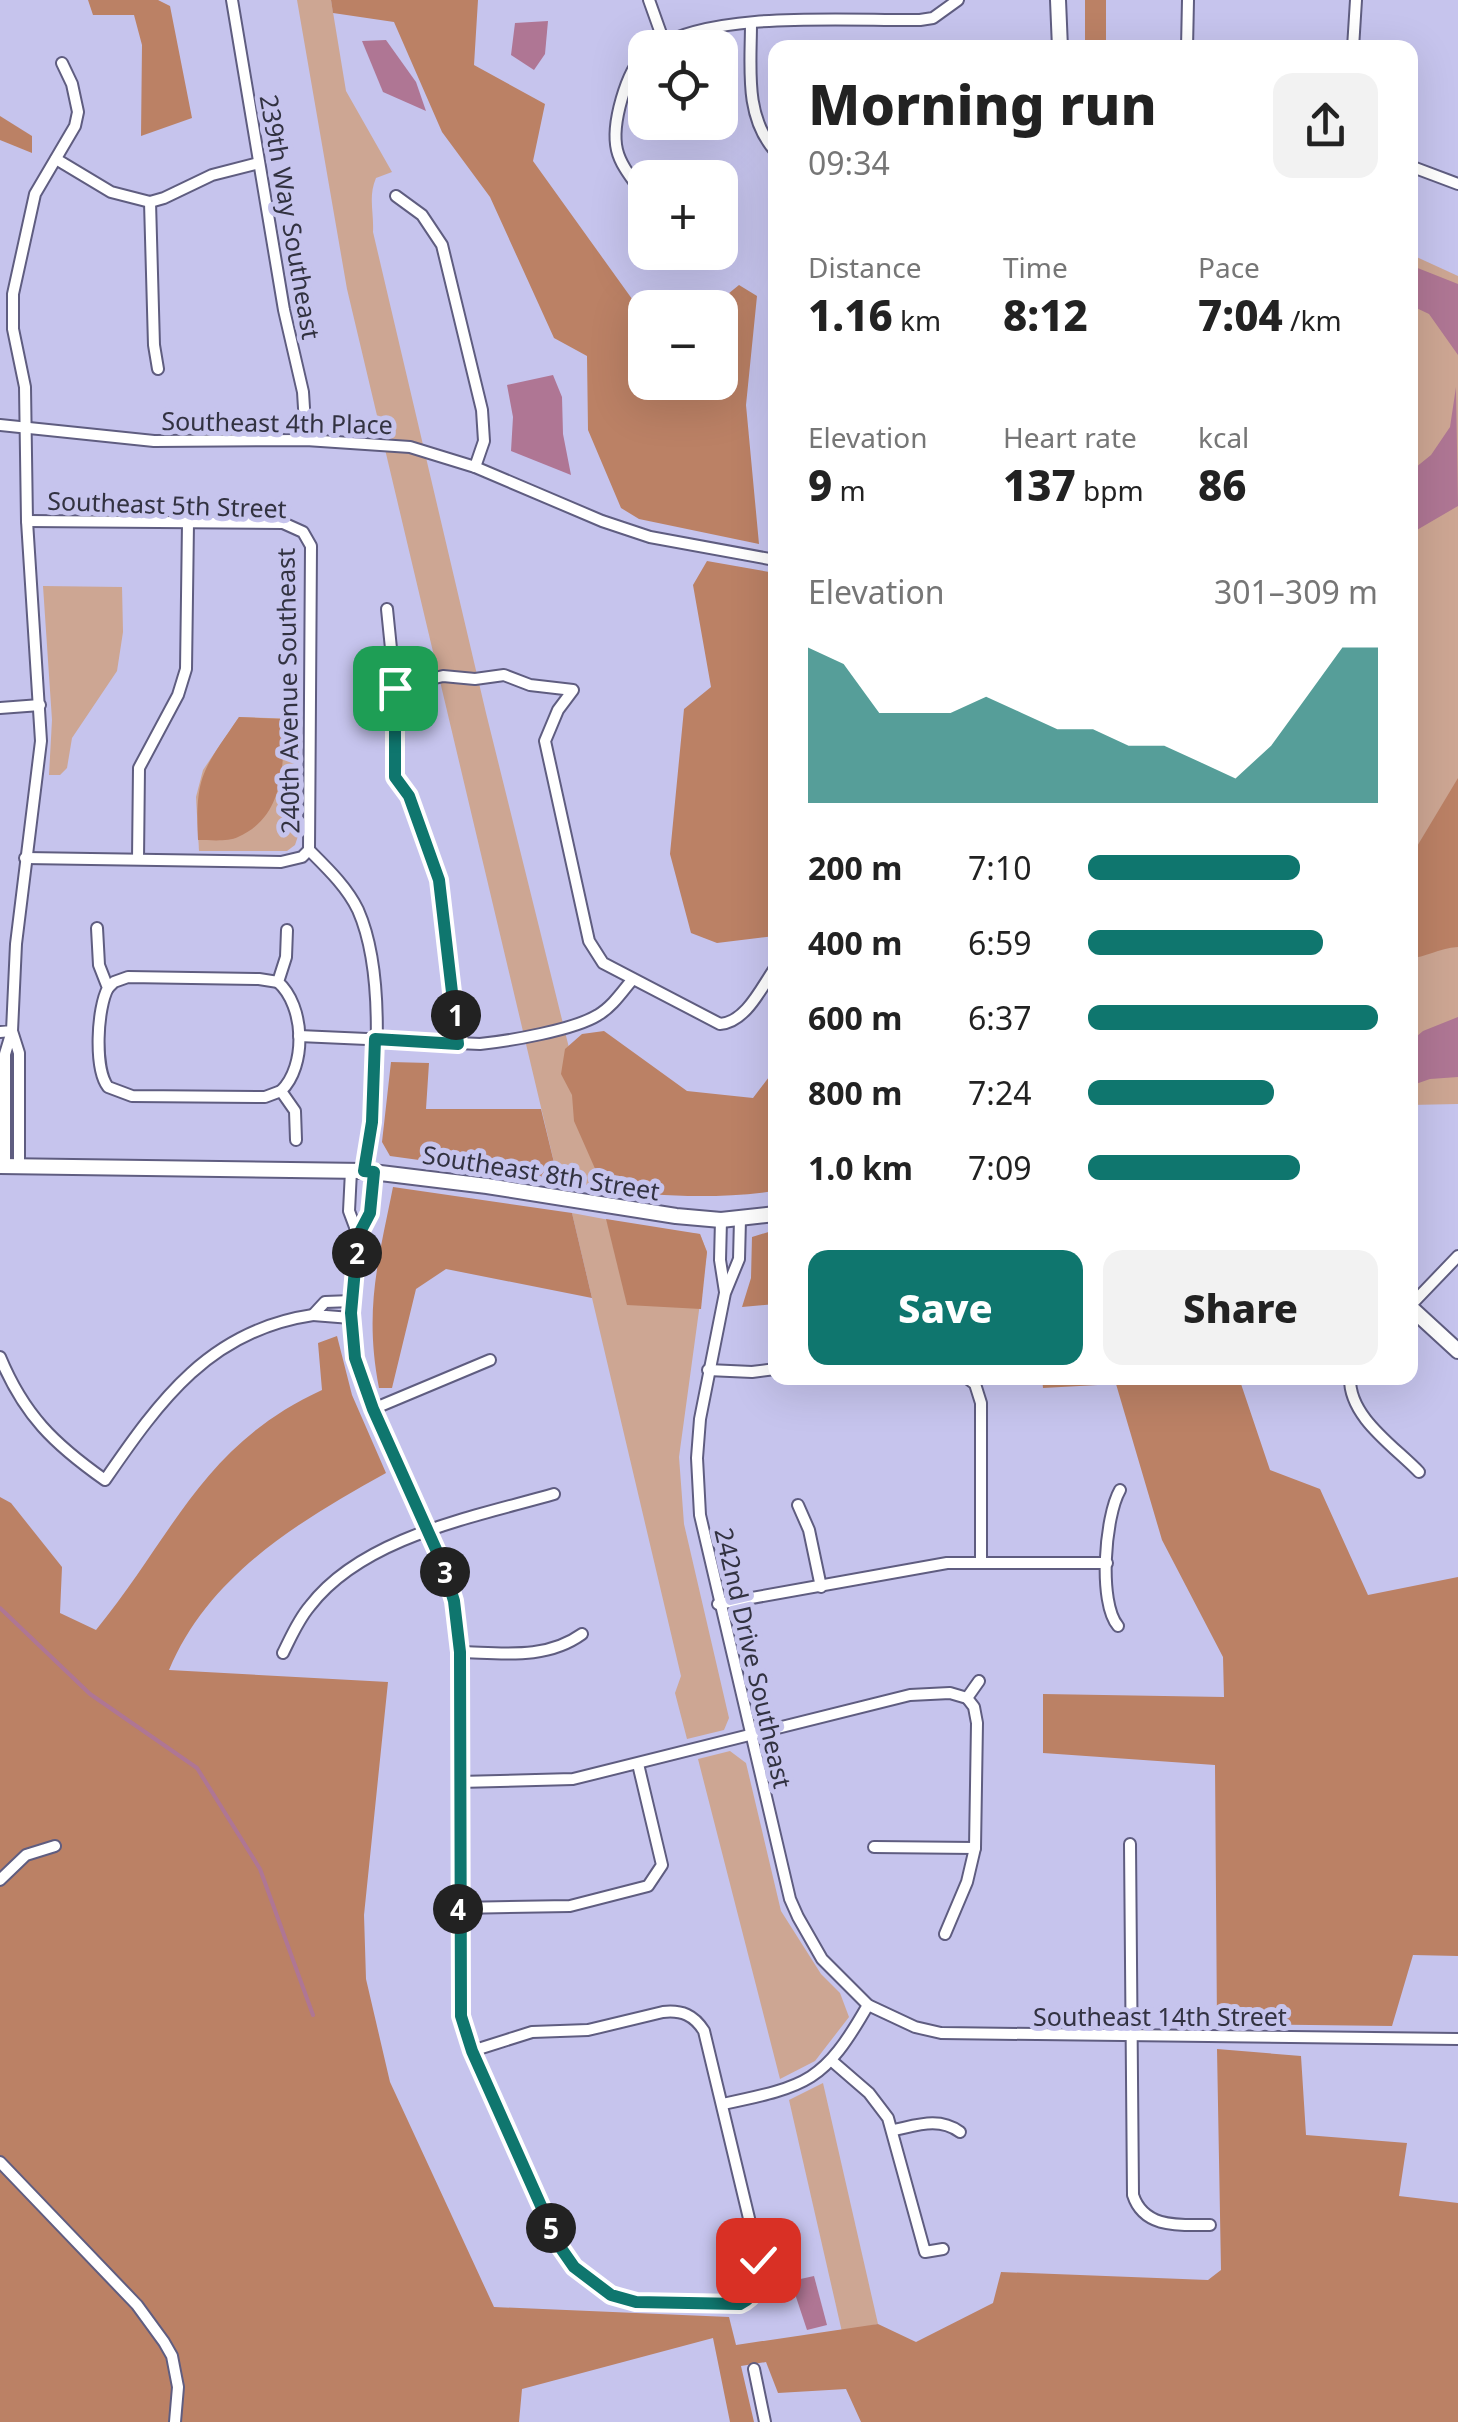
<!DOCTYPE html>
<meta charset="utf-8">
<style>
body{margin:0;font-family:"Noto Sans",sans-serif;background:#f2f2f2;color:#222;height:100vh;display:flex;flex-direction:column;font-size:38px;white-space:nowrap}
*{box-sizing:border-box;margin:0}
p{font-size:32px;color:#767676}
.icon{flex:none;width:55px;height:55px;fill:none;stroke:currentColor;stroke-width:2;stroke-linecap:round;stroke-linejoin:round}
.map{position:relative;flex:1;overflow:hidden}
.panel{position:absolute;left:768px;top:40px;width:650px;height:1345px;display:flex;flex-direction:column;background:#fff;border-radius:20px;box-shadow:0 10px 40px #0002}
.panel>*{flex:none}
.buttons{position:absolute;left:628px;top:30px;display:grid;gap:20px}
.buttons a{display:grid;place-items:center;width:110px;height:110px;border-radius:20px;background:#fff;box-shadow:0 10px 40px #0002;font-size:50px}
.pin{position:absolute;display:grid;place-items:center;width:85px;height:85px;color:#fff;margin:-42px;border-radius:20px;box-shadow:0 5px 15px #0006}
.km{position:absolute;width:50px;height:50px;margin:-25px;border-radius:50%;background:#222;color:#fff;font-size:28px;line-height:50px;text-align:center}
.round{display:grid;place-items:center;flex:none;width:105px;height:105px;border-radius:20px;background:#f2f2f2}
.head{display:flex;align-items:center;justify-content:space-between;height:170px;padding:0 40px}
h1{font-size:55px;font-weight:800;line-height:75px}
.metrics{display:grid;grid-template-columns:repeat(3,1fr);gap:15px;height:170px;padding:10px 40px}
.metrics div{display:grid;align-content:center}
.metrics b{font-size:42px;font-weight:800}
.metrics small{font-size:28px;font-weight:400}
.metrics p{font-size:28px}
.chart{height:280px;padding:20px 40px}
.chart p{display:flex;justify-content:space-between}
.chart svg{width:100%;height:180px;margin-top:10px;fill:#0f766e;opacity:.7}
.cta{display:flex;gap:20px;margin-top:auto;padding:20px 40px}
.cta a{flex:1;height:115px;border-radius:20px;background:#0f766e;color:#fff;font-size:40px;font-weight:800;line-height:115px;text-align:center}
.cta a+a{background:#f2f2f2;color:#222}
ul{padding:0 40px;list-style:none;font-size:32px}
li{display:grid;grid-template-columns:160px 120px 1fr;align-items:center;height:75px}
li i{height:25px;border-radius:12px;background:#0f766e}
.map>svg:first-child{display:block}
.green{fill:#cda693}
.forest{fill:#bb8165}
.water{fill:#af7694}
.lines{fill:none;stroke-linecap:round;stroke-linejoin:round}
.stream{stroke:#af7694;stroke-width:4}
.street-casing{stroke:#5f5d80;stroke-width:14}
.secondary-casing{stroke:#5f5d80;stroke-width:18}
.street{stroke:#fff;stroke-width:10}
.secondary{stroke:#fff;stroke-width:14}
.route-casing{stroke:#fff;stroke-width:20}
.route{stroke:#0f766e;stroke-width:12}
.labels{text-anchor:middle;stroke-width:10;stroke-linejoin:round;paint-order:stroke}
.street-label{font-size:25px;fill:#323241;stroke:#c6c4ed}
</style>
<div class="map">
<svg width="1458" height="2422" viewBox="0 0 1458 2422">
<rect width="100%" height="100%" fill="#c6c4ed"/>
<g class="green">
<path d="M297 0H331L346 91 392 172 376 178C368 197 374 211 373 232L486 713 604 1189 558 1179 347 289Z"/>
<path d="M1410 254 1458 276V1104L1410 1105Z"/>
<path d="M43 586 122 587 123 632 117 671 72 738 67 768 60 775H49L52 720Z"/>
<path d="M239 717 299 719V833L295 845 287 851H199L196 797 203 770Z"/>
<path d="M572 1213 663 1230 700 1234 707 1252 679 1457 684 1524 729 1718 724 1730 687 1739 675 1693 681 1676Z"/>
<path d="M730 1751 746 1763 781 1911 821 1974 840 1993 849 2017 815 2061 780 2079 698 1759Z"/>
<path d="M823 2083 878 2324 842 2332 789 2100Z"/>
</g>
<g class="forest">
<path d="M88 0H158L170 6 192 118 141 136 142 45 134 15H93Z"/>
<path d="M331 0H478L474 65 545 104 533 161 645 317V382H720V308L712 307 739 285 757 296 746 405 759 544 639 519 621 508 588 430 587 356 554 338 490 197 442 132 394 22 333 13Z"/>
<rect x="1085" y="0" width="21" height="47"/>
<path d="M0 116 32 136V153L0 140Z"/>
<path d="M707 561 775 573V936L717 943 691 933 670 854 684 709 711 687 693 585Z"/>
<path d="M239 717 285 719C282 763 287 815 238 837 228 842 210 840 198 840 195 775 203 770 239 717Z"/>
<path d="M1458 778V947C1438 948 1425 958 1410 958V858Z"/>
<path d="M604 1031 687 1091 753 1098 775 1069V1191C717 1199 662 1197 604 1189L574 1121 572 1095 561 1074 565 1049 582 1034Z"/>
<path d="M391 1062 429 1063 426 1109H541L558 1179 390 1156 382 1142Z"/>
<path d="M393 1187 572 1213 592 1298 446 1269 416 1289 392 1388H379C364 1310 378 1262 393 1187Z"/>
<path d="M606 1219 700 1234 707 1252 701 1309 627 1305Z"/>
<path d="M775 1230V1304L742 1307 751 1278 752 1237Z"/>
<path d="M337 1336 352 1395 386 1473C299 1521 209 1575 169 1670L388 1682 364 1915 366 1979 390 2082 494 2307 729 2317 736 2345 878 2324 916 2342 993 2303 1001 2272 1208 2280 1221 2270 1217 2049 1301 2056 1306 2135 1407 2143 1399 2196 1458 2203V2422H861L846 2389 778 2393 766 2362 741 2366 754 2422H730L713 2338 522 2389 519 2422H0V1497L11 1503 62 1567 60 1613 96 1630C173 1536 202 1445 322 1390L318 1343Z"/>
<path d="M1042 1378H1239L1270 1470 1320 1489 1368 1595 1458 1577V1956L1413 1955 1392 2026 1217 2024 1215 1765 1043 1753V1694L1224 1697 1223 1657 1162 1540 1116 1384 1043 1388Z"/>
</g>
<g class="water">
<path d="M548 21 545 54 534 70 511 55 515 23Z"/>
<path d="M386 40 416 82 426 111 383 92 362 41Z"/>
<path d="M1410 265 1458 284V355L1429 314 1410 305Z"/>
<path d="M553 375 562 397 563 434 571 475 511 451 513 417 507 385Z"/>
<path d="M1456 387 1458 506 1410 534V472L1431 455 1450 427Z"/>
<path d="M1458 1017V1077L1430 1079 1410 1086V1042L1423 1031Z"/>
<path d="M814 2276 827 2325 807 2330 795 2294 796 2280Z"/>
</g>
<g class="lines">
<path class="stream" d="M0 1608 90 1694 197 1768 260 1869 313 2015"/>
<defs>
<g id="street">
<path d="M232 0 284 310 303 392 306 440"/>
<path d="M649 0 664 42"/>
<path d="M751 23C751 67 744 116 775 151"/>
<path d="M655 48C715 10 848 21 920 20L933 18 958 0"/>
<path d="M1187 48 1188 0"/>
<path d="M1353 48 1356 0"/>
<path d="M645 54C626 71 611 125 617 150 621 167 635 182 645 197"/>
<path d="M56 159 111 192 150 202 164 198 212 175 259 163"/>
<path d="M1410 166 1458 184"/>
<path d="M396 196 422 215 442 245 482 410 484 441 475 467"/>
<path d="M150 202 154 345 158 369"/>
<path d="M0 425 154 441 306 440 410 447 475 467 602 521 650 537 775 560"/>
<path d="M27 521 283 523 303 532 311 546 309 850"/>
<path d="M387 609 395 688"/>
<path d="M0 708 40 705"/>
<path d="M309 850C327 868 347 887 358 910 388 978 376 1098 364 1171"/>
<path d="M25 858 281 862 302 857 309 850"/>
<path d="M138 859 139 768 178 695 186 669 188 523"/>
<path d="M97 928 99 965 108 988C97 1008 94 1069 108 1087L132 1096 265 1097 281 1091"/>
<path d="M287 930 286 957 278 982C305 1006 307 1066 281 1091L295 1111 296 1140"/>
<path d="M108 988 114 982 128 977 259 979 278 982"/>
<path d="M0 1032 12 1031 16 944 41 741 27 521 25 387 13 329V294L35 194 75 126 78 112 72 84 62 63"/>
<path d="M299 1036 480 1044C509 1041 574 1030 598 1015 612 1007 622 992 632 980"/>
<path d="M458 1044 439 880 409 796 395 777V688L443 676 475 679 504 675 530 685 573 690 558 710 545 741 589 941 603 963 720 1024C746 1022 761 988 775 968"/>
<path d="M5 1166V1054L12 1031 19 1053V1167"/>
<path d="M351 1171 349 1211 358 1235 370 1213 374 1172"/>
<path d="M740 1219 739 1259 725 1293 700 1419 697 1458 700 1515 790 1899 798 1917 822 1959 868 2005 915 2027 941 2033 1458 2039"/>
<path d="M721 1220 720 1260 725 1292"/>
<path d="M358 1235C355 1276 346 1318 355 1358 372 1433 420 1497 444 1570 454 1597 457 1624 460 1652L459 2000 472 2051 559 2244 574 2267 611 2295 637 2303 731 2305 749 2300 759 2282V2260L704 2031C694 2015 682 2010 663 2012L588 2030 532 2032 472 2051"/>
<path d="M1410 1306 1458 1256"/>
<path d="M351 1318 313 1315 325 1302 352 1301"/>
<path d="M0 1357C24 1415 54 1444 105 1480 160 1400 210 1330 313 1315"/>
<path d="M708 1370 752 1372 775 1369"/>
<path d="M967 1378 975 1384 981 1403V1563"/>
<path d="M1350 1378C1349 1417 1394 1446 1419 1472"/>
<path d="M373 1409 490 1360"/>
<path d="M798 1505 809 1530 821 1587"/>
<path d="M718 1604 947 1563H1107"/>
<path d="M1118 1626C1098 1603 1105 1516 1120 1490"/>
<path d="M460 1652C503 1653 546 1660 582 1634"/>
<path d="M283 1653C291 1637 298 1620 310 1606 363 1537 474 1517 554 1494"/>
<path d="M459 1782 573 1779 910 1695 950 1693 967 1698"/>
<path d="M1130 1844 1133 2195C1144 2229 1180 2225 1210 2225"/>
<path d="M874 1847 975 1848"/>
<path d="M0 1880 26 1855 55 1846"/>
<path d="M458 1908 570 1906 648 1886 662 1865 638 1764"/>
<path d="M945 1934 967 1882 975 1848 977 1723 974 1707 967 1698 979 1681"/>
<path d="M832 2061 869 2093 888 2118 925 2252 943 2249"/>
<path d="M723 2104C808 2086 824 2082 868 2005"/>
<path d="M894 2130C918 2125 939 2117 960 2132"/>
<path d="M0 2162 137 2305 164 2342 172 2356 178 2387 175 2422"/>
<path d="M754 2369 765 2422"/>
</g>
<g id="secondary">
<path d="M1058 0 1060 48"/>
<path d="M0 1166 364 1171 487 1186 676 1216 721 1220 775 1214"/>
<path d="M1410 1307 1458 1351"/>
</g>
</defs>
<use href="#street" class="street-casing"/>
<use href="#secondary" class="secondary-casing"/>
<use href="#street" class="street"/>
<use href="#secondary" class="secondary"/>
</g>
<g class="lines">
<defs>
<path id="route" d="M395 688V777L409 796 439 880 458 1044 375 1039 372 1122 364 1171 374 1172 370 1213 358 1236 351 1313 355 1358 373 1409 443 1565 454 1601 460 1652 461 2016 472 2051 558 2244 574 2267 611 2295 636 2302 740 2304C759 2295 761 2280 758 2260"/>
</defs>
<use href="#route" class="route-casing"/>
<use href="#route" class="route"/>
</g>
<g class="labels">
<g class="street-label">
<text transform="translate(290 217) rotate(80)" y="9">239th Way Southeast</text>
<text transform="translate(277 423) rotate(1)" y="9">Southeast 4th Place</text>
<text transform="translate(167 505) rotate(2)" y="9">Southeast 5th Street</text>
<text transform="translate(288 691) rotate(-91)" y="9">240th Avenue Southeast</text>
<text transform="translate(541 1173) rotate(9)" y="9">Southeast 8th Street</text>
<text transform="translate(753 1658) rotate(77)" y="9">242nd Drive Southeast</text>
<text x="1160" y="2026">Southeast 14th Street</text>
</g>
</g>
</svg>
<div class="buttons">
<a><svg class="icon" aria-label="locate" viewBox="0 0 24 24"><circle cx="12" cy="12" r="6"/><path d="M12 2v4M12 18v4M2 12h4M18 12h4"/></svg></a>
<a>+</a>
<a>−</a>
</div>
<div class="pin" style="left:395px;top:688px;background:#1e9e55"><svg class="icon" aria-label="arrive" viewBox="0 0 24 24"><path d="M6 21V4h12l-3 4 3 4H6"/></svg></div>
<div class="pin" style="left:758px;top:2260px;background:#d93025"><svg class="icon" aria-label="check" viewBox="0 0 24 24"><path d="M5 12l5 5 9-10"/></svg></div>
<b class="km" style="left:456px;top:1015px">1</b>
<b class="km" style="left:357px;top:1253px">2</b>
<b class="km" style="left:445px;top:1572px">3</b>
<b class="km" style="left:458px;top:1909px">4</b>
<b class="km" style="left:551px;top:2228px">5</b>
<section class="panel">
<div class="head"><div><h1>Morning run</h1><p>09:34</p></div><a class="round"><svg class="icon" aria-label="share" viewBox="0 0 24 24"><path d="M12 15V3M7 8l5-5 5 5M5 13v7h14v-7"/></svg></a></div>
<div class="metrics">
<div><p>Distance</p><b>1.16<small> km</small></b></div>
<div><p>Time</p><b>8:12</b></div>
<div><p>Pace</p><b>7:04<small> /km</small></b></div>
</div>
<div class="metrics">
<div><p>Elevation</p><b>9<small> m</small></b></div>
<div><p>Heart rate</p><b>137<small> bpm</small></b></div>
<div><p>kcal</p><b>86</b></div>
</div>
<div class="chart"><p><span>Elevation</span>301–309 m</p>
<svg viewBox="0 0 160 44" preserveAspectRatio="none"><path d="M0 44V6L10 10L20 22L30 22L40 22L50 18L60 22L70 26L80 26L90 30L100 30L110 34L120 38L130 30L140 18L150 6L160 6V44z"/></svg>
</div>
<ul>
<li><b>200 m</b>7:10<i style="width:73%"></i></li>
<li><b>400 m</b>6:59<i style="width:81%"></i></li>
<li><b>600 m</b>6:37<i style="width:100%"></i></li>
<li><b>800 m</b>7:24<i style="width:64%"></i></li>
<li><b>1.0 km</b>7:09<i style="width:73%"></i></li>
</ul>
<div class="cta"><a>Save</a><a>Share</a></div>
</section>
</div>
